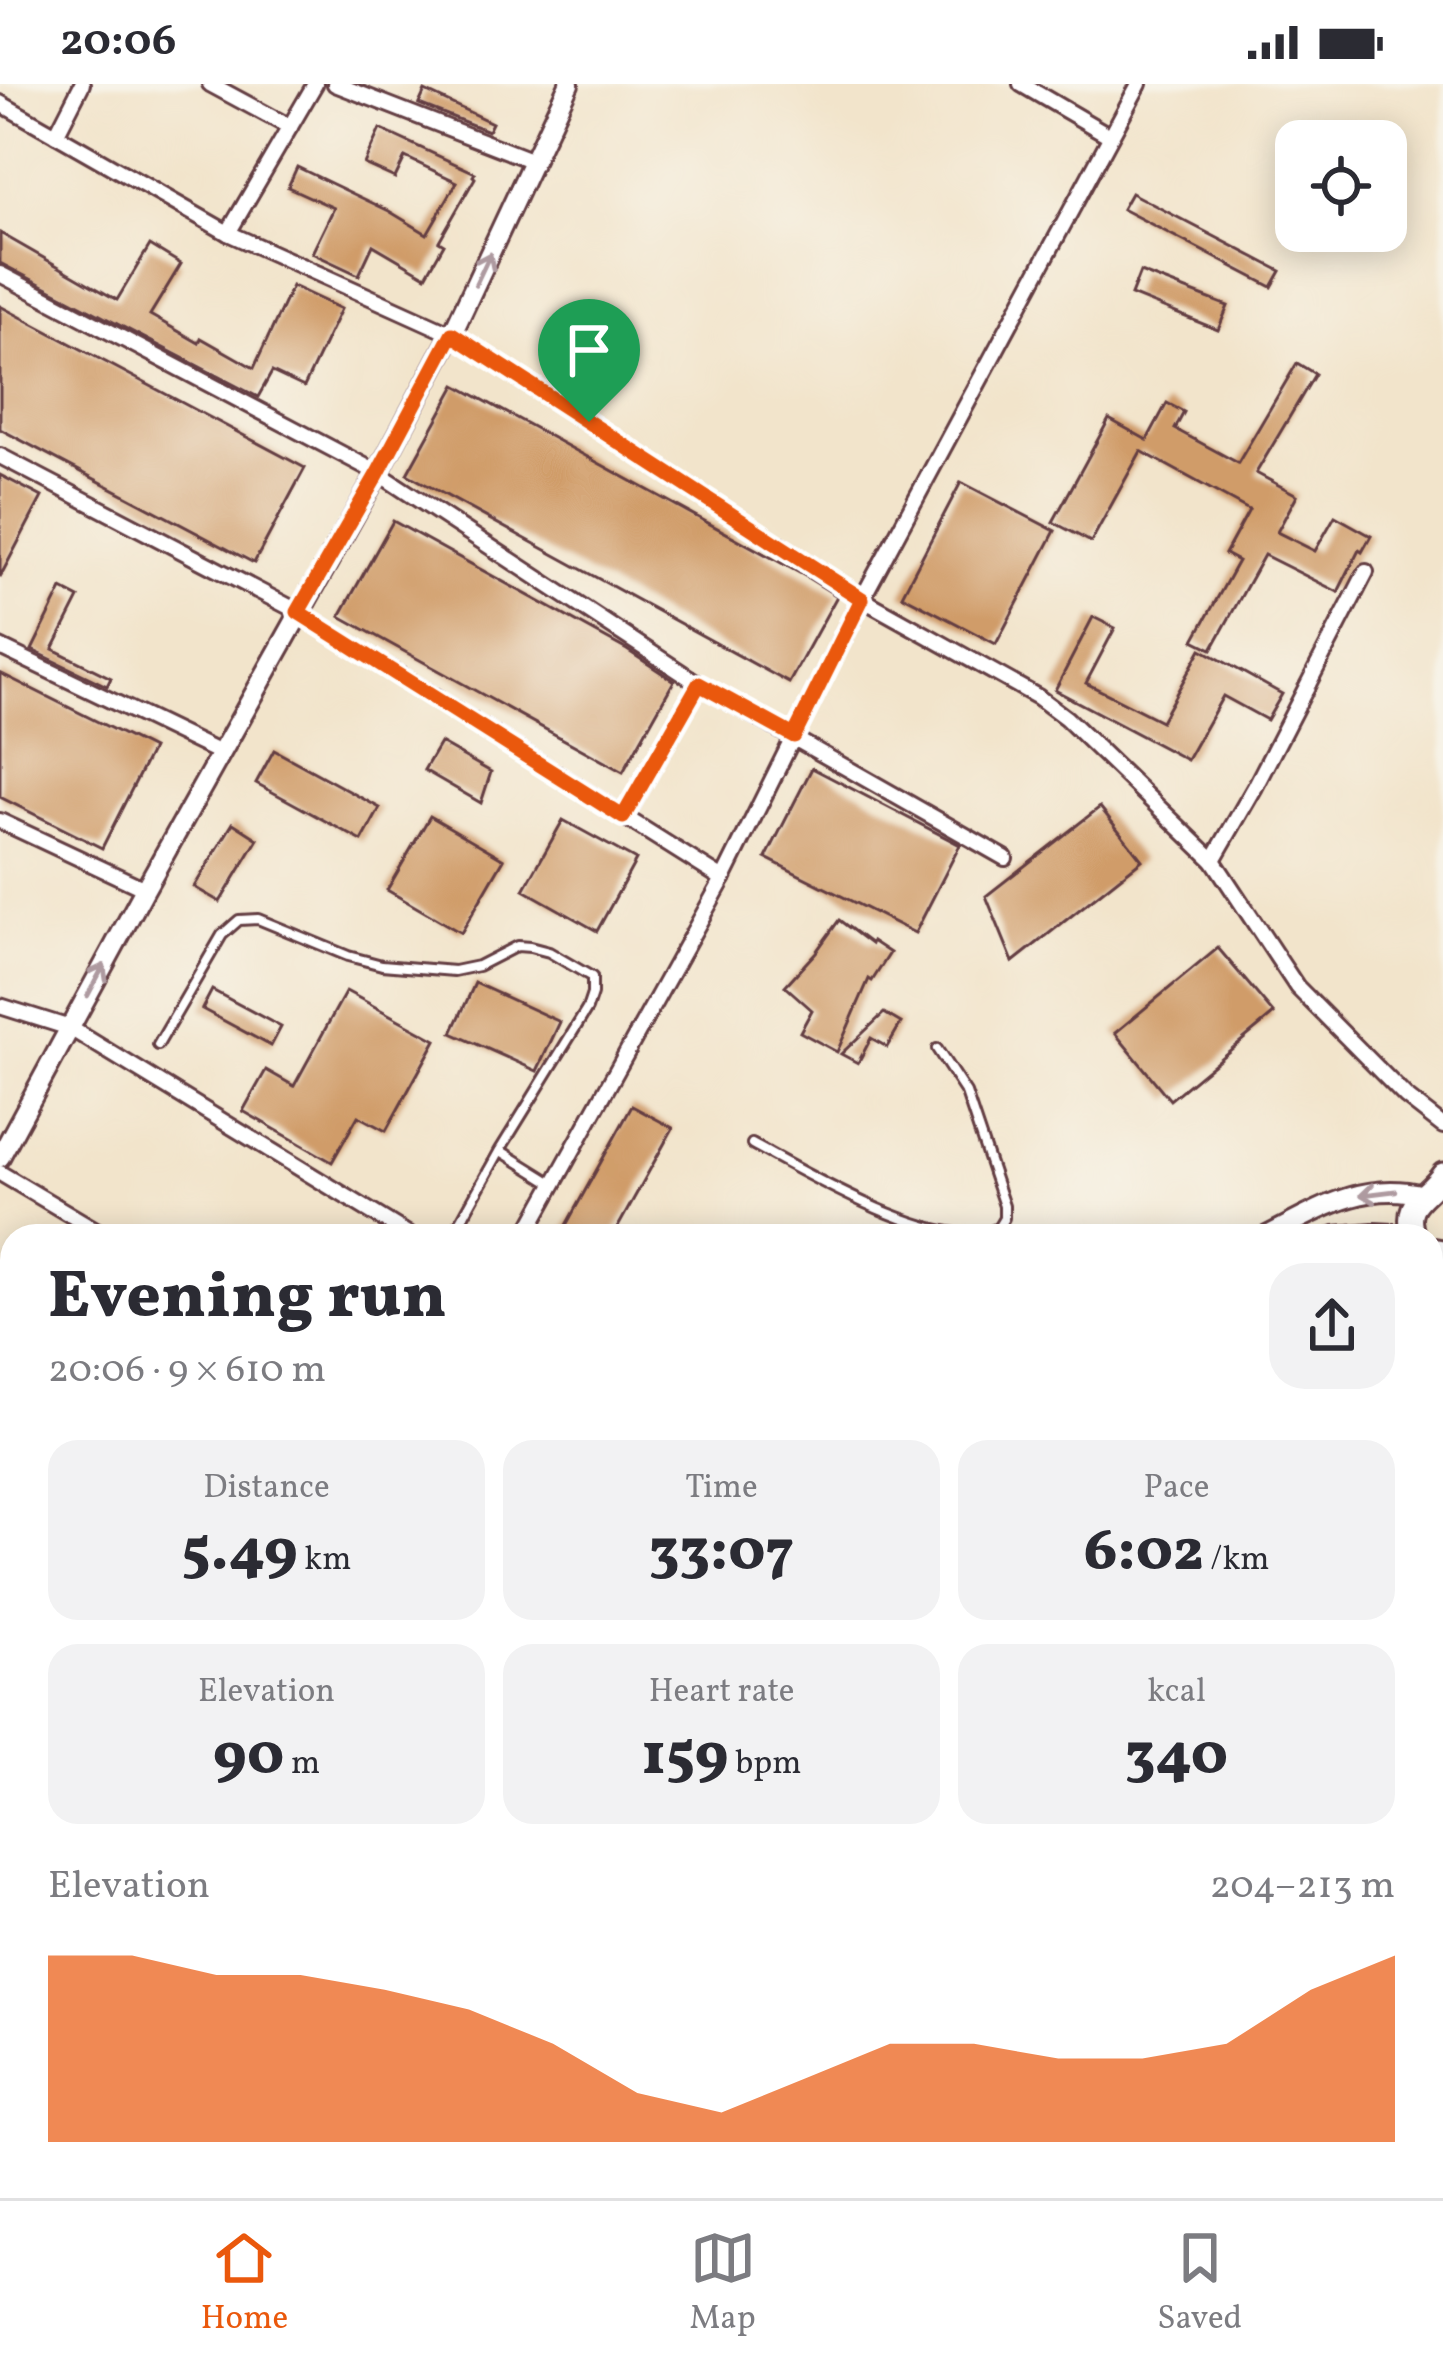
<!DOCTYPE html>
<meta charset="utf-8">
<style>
body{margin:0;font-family:Vollkorn,serif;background:#f2f2f3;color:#2b2b33;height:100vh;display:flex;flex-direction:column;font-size:45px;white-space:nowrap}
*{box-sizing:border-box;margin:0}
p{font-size:39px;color:#7c7c81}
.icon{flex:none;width:66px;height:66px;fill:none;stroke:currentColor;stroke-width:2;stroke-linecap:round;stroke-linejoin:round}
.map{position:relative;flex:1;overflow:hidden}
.sheet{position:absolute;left:0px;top:1140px;width:1443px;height:975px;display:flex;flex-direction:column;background:#fff;border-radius:36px 36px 0 0;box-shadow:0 6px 30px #0003}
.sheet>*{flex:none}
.tools{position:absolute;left:1275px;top:36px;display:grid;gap:24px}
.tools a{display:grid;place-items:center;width:132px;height:132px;border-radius:24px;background:#fff;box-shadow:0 6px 30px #0003;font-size:60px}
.pin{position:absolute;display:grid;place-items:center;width:102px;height:102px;color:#fff;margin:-123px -51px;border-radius:50% 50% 50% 0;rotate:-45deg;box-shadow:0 0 12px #0007}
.pin .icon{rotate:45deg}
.round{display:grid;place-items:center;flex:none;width:126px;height:126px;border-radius:36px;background:#f2f2f3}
.head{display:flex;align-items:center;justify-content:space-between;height:204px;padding:0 48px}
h1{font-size:66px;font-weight:800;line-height:90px}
.figures{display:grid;grid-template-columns:repeat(3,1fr);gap:18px;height:204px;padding:12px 48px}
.figures div{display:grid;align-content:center;border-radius:30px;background:#f2f2f3;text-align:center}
.figures b{font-size:60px;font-weight:800}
.figures small{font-size:33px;font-weight:400}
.figures p{font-size:33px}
.chart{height:336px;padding:24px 48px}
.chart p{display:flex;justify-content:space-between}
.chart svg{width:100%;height:216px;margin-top:12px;fill:#ea580c;opacity:.7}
.status{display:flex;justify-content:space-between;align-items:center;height:84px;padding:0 60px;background:#fff;direction:ltr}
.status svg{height:33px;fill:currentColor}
.tab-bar{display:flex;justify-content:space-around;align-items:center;height:168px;border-top:3px solid #e1e1e2;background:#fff;font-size:33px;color:#7c7c81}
.tab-bar a{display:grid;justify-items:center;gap:6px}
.tab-bar .on{color:#ea580c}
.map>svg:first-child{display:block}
.building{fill:#d09c69}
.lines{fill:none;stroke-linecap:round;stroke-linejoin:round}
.lane-casing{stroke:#633d43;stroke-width:14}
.street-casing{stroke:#633d43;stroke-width:20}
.secondary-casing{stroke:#633d43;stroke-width:24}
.primary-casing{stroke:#633d43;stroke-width:27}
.lane{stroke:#fff;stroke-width:8}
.street{stroke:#fff;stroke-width:14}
.secondary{stroke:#fff;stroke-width:18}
.primary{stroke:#fff;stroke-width:21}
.oneway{stroke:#ae9aa0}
.route-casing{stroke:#fff;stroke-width:24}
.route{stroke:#ea580c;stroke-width:15}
</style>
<div class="status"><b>20:06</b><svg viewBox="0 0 49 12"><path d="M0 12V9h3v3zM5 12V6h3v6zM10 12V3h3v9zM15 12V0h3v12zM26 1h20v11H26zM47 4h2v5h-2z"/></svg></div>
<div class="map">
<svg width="1443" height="2114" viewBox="0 0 1443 2114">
<rect width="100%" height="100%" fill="#f7f3e8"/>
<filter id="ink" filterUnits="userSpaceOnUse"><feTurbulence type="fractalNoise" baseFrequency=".00833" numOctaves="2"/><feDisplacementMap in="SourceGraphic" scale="24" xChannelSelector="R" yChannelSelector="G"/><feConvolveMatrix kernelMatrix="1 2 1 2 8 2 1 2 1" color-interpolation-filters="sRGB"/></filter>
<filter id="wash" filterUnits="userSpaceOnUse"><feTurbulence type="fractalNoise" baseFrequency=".004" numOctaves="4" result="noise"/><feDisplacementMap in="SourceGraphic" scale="48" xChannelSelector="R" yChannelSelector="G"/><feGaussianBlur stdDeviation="2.7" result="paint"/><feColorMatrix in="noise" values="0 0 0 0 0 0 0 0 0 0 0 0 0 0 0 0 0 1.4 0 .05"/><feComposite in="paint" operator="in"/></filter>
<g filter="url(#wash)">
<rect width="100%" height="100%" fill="#f2e4cb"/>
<g id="blocks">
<g class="building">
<path d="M425 7 492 39 488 47 419 20Z"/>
<path d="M380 45 475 89 473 92 475 94 439 157 444 160 426 192 373 161 359 191 312 169 334 124 288 103 297 83 389 127 427 150 457 98 405 73 395 94 364 80Z"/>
<path d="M1131 109 1281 187 1272 203 1122 125Z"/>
<path d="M0 149 117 216 150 161 181 180 150 231 199 259 201 254 254 284 292 202 341 225 304 303 272 288 258 313 0 179Z"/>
<path d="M1140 188 1228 222 1218 246 1131 211Z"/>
<path d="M0 222 305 384 254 479 0 345Z"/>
<path d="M1297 279 1315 290 1256 389 1297 411 1277 448 1315 467 1335 432 1371 452 1362 468 1359 466 1338 508 1264 471 1212 565 1194 556 1238 477 1225 470 1249 426 1141 367 1091 458 1053 438 1109 335 1147 356 1167 319 1184 328 1175 345 1238 379Z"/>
<path d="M456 301 805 492 837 512 789 599 407 390Z"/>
<path d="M0 391 42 413 0 493Z"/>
<path d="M961 398 1055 447 996 560 902 511Z"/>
<path d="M393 437 627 566 674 597 623 688 340 532Z"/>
<path d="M62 505 79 514 53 565 111 594 107 602 32 566Z"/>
<path d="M1093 533 1115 544 1086 599 1161 637 1201 565 1282 610 1267 636 1223 612 1187 676 1055 606Z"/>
<path d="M0 589 152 665 102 764 0 713Z"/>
<path d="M440 659 491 688 481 719 424 686Z"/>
<path d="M274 666 380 724 362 757 256 699Z"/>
<path d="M812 684 960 761 915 849 766 774Z"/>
<path d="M1100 723 1142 776 1013 878 986 812Z"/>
<path d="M430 732 504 775 461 849 387 806Z"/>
<path d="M563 736 636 776 597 847 524 806Z"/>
<path d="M233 739 258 755 220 818 194 803Z"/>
<path d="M839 836 871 860 872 857 890 869 872 897 869 895 837 968 800 948 812 926 785 902 816 868Z"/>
<path d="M1218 864 1274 930 1170 1016 1115 949Z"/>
<path d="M475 899 560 938 537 987 452 949Z"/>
<path d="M212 906 281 943 271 962 202 925Z"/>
<path d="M346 907 436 956 386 1047 358 1032 332 1078 243 1027 266 986 294 1002Z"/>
<path d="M884 929 901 939 887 963 871 954 858 979 841 970Z"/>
<path d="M632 1022 673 1044 613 1152H560Z"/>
</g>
</g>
</g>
<g filter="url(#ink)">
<use href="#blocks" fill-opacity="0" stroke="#633d43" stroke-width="3"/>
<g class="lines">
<defs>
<g id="lane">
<path d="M158 961 222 851 239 836 258 835 348 872 382 881 454 887 478 882 517 862 530 863 549 868 592 893V910L587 925 500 1066 459 1140"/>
<path d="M937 965 966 1009 1004 1122V1134L998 1144 1009 1152"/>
<path d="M752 1060C802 1087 945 1173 998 1144"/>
<path d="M501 1067 554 1100"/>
</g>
<g id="street">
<path d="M210 0 290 43"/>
<path d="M335 0 533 77"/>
<path d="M1021 0 1110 52"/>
<path d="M0 19 228 149 452 250 862 515 1038 613 1066 634 1213 776 1297 903 1406 1013 1443 1042"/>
<path d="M56 51 82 0"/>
<path d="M228 149 315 0"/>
<path d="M0 190 378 389 699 600 1005 774"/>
<path d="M0 372 299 528 723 795"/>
<path d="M0 563 220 669"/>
<path d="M624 733 699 600"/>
<path d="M0 737 145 805"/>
<path d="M1213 776 1255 703 1366 488"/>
<path d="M0 922 70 944 411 1152"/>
<path d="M0 1089 106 1152"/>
<path d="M525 1152 723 795 862 515 1139 0"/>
<path d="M0 1276 12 1283"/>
<path d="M0 1469 12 1476"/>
<path d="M1431 1494 1443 1495"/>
<path d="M0 1671 12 1678"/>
<path d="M0 1850 12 1857"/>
<path d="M1431 1851H1443"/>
<path d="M0 2032 12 2040"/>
<path d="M137 2103 160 2114"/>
<path d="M0 2114 12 2093"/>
</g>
<g id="secondary">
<path d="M0 1073 145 805 378 389 452 250 569 0"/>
<path d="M1267 1152C1318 1126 1363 1096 1423 1111"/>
<path d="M1335 1152 1374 1149 1413 1151"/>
<path d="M288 2114 296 2103"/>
<path d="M332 2114 340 2103"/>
</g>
<g id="primary">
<path d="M1414 1152C1401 1117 1427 1114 1443 1090"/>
<path d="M1431 1165 1443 1167"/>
<path d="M1431 1249 1443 1198"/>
<path d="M1345 2112 1373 2113"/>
</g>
</defs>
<use href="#lane" class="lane-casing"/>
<use href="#street" class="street-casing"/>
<use href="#secondary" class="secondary-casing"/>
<use href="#primary" class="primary-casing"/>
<use href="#lane" class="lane"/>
<use href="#street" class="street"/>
<use href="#secondary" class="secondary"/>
<use href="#primary" class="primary"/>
</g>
<defs><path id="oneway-shaft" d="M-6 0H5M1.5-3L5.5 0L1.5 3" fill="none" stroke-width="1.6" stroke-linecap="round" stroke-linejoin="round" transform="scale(3)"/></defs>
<g class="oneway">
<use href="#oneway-shaft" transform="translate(483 185) rotate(-65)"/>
<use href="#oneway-shaft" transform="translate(96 896) rotate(-62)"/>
<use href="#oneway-shaft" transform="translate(1378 1109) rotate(173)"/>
</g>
</g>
<g class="lines" filter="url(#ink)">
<defs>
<path id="route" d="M452 250 862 515 794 652 699 600 623 733 298 528 378 389Z"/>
</defs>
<use href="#route" class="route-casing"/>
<use href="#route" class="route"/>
</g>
</svg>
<div class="tools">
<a><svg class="icon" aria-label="locate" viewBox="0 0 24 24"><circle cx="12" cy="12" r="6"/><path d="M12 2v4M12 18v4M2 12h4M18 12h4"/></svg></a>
</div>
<div class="pin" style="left:589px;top:338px;background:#1e9e55"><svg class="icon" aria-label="arrive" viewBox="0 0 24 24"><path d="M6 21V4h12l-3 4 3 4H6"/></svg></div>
<section class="sheet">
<div class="head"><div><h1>Evening run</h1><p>20:06 · 9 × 610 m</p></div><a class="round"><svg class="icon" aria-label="share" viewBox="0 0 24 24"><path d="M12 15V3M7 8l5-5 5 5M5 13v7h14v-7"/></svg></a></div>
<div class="figures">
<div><p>Distance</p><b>5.49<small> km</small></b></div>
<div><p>Time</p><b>33:07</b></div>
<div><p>Pace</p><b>6:02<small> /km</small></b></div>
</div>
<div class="figures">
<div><p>Elevation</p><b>90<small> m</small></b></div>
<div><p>Heart rate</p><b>159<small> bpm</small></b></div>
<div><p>kcal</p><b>340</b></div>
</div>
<div class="chart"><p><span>Elevation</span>204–213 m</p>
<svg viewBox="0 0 160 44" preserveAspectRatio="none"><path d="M0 44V6L10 6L20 10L30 10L40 13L50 17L60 24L70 34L80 38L90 31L100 24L110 24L120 27L130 27L140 24L150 13L160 6V44z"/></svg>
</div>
</section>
</div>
<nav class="tab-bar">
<a class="on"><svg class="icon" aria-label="home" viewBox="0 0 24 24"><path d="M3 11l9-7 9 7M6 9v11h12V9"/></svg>Home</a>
<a><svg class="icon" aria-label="map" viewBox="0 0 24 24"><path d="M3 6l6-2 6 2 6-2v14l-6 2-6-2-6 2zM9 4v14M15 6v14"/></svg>Map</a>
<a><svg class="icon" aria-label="saved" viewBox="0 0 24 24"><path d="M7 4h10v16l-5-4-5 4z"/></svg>Saved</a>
</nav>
